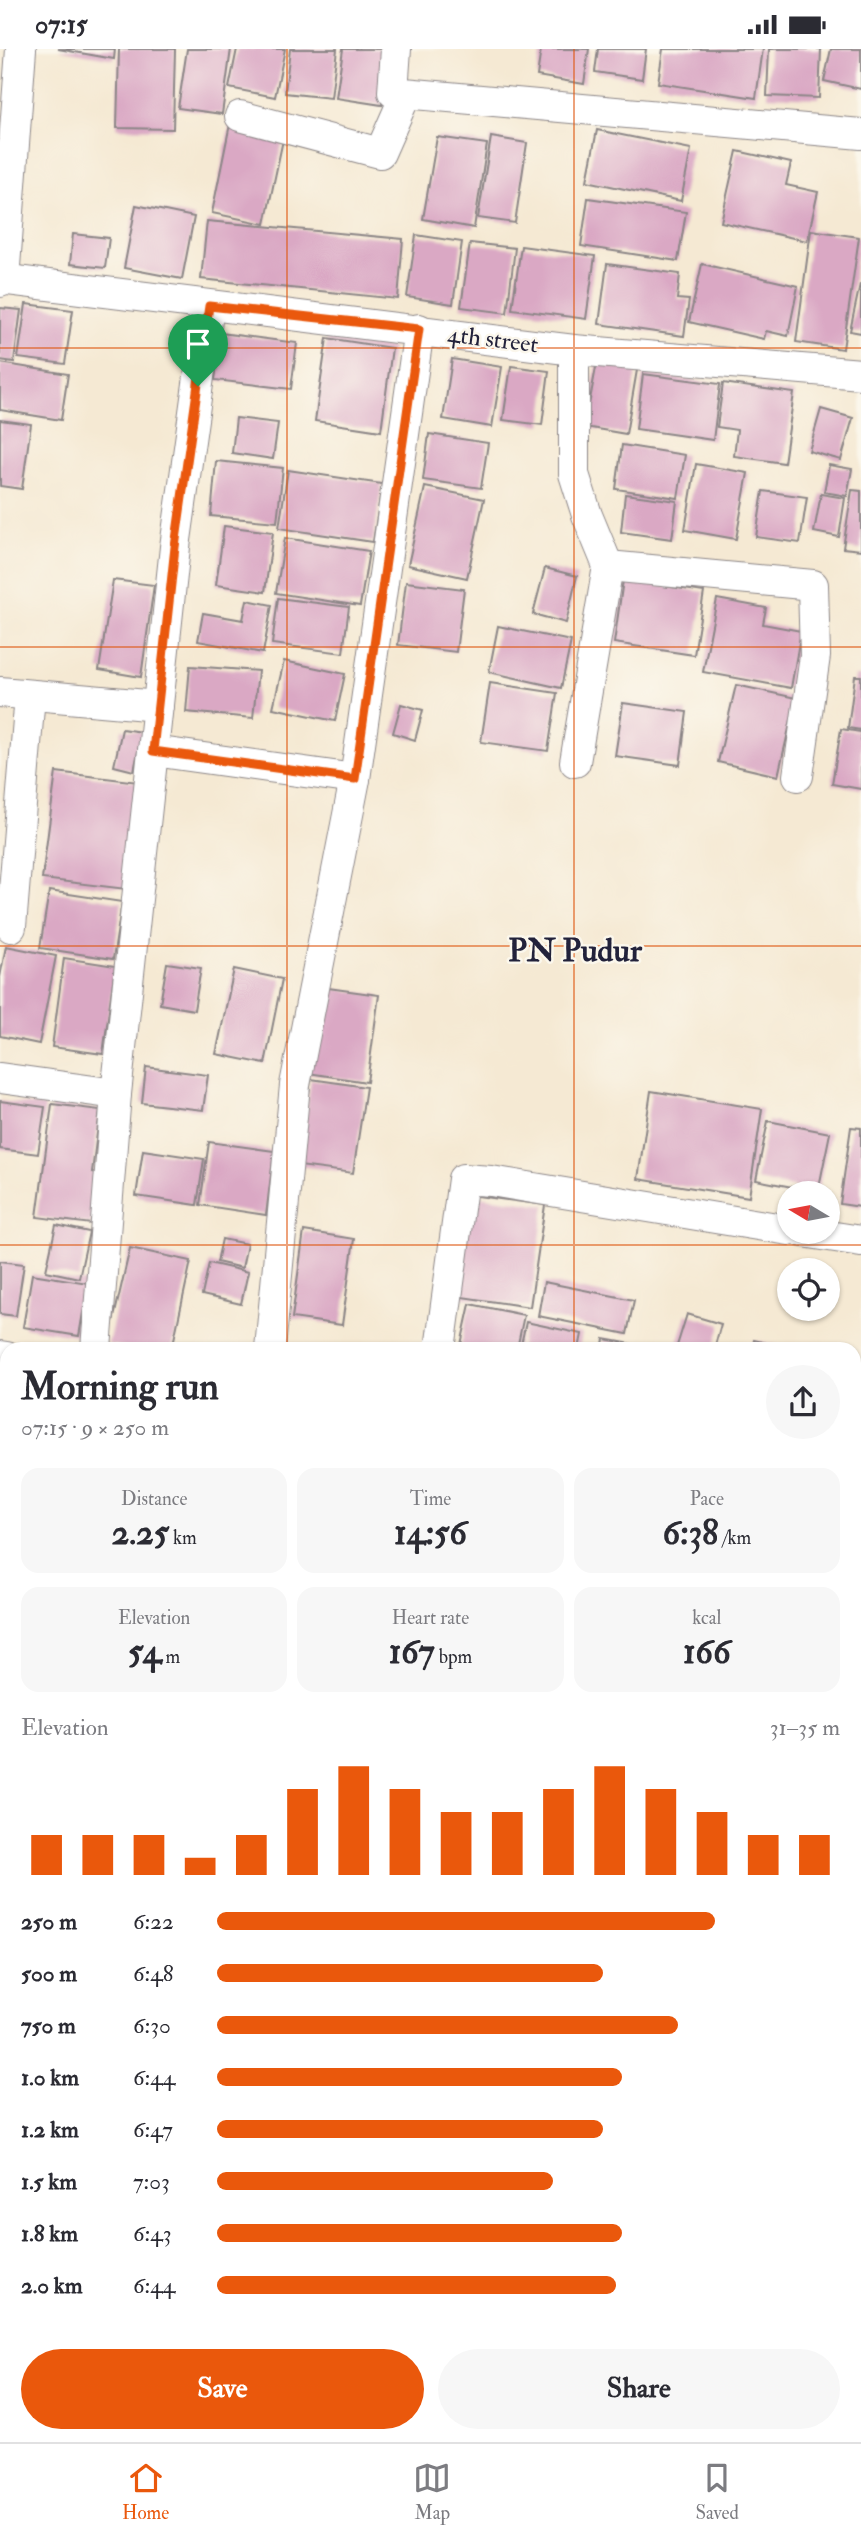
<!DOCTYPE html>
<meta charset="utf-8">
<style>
body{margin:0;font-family:"IM FELL Double Pica",serif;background:#f7f7f7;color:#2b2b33;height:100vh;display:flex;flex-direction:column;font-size:26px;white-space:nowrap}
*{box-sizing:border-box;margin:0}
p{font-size:23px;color:#7c7c81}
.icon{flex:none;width:38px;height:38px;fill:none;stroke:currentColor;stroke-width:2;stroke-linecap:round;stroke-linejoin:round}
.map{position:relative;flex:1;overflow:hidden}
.side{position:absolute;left:0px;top:1293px;width:861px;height:1101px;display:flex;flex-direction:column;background:#fff;border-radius:21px 21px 0 0;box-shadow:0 2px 5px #0004}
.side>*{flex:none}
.needle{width:46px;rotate:280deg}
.fabs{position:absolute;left:777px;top:1132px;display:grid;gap:14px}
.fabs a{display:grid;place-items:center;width:63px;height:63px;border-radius:50%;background:#fff;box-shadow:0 2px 5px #0004;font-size:35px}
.pin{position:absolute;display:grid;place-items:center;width:60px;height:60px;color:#fff;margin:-72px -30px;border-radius:50% 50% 50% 0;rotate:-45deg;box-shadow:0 0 7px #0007}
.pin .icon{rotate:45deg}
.round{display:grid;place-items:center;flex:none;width:74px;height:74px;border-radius:37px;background:#f7f7f7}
.head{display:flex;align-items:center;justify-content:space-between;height:119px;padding:0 21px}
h1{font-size:38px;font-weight:700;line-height:52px}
.metrics{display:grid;grid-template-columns:repeat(3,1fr);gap:10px;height:119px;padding:7px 21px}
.metrics div{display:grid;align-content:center;border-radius:18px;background:#f7f7f7;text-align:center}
.metrics b{font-size:35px;font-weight:700}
.metrics small{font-size:19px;font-weight:400}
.metrics p{font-size:19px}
.chart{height:196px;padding:14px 21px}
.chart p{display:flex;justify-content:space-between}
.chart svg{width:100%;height:126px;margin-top:7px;stroke:#ea580c;stroke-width:6}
.action{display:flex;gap:14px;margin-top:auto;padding:14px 21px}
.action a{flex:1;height:80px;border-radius:42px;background:#ea580c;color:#fff;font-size:28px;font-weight:700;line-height:80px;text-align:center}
.action a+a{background:#f7f7f7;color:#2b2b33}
ul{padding:0 21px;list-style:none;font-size:23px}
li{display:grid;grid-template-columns:112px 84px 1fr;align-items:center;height:52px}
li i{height:18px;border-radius:9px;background:#ea580c}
.status{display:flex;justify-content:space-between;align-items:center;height:49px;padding:0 35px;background:#fff;direction:ltr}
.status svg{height:19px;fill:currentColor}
.tab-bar{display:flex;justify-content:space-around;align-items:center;height:98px;border-top:2px solid #e1e1e2;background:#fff;font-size:19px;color:#7c7c81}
.tab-bar a{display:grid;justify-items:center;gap:4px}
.tab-bar .on{color:#ea580c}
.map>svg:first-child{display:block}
.building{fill:#daa8c4}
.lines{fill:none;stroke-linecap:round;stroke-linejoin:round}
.street-casing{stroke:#8c8687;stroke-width:32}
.street{stroke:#fff;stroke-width:30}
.route-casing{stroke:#fff;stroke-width:14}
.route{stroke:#ea580c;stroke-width:9}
.grid{fill:none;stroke:#de560e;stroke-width:2;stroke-opacity:0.55}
.labels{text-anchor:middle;stroke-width:5;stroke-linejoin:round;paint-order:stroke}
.street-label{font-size:24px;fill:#22223b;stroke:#fbf7ec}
.district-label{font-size:32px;font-weight:bold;fill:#22223b;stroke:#fbf7ec}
</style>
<div class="status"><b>07:15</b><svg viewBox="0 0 49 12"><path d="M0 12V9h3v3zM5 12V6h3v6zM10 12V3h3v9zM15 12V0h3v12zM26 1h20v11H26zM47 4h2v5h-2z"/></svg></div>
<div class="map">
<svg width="861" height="2393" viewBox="0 0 861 2393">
<rect width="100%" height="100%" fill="#fbf7ec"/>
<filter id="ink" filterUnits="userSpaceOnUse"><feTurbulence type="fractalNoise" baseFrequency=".0143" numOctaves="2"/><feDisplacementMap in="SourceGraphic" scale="14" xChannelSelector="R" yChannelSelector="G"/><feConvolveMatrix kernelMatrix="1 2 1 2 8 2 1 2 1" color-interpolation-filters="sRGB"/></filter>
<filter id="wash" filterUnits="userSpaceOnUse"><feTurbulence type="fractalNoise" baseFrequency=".00686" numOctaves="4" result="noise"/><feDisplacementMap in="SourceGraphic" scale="28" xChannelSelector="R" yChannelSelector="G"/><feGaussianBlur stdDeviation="1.57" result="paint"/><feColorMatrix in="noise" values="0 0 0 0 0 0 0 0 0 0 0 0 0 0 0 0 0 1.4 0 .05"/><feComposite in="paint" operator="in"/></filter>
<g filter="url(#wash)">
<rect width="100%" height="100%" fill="#f5e9d3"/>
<g id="blocks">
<g class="building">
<path d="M58 0H115L114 10Z"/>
<path d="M119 0H175L173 80 117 79Z"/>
<path d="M187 0H231L222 65 178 59Z"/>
<path d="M237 0H285L275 48 229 39Z"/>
<path d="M290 0H337L331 49 285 44Z"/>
<path d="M343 0H390L382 56 336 49Z"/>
<path d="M541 0H589L584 35 537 27Z"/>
<path d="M598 0H646L642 30 595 23Z"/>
<path d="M663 0H763L756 49 658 34Z"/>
<path d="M769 0H821L819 49 767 47Z"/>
<path d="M831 0H861V40L824 32Z"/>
<path d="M230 75 284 86 265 175 212 164Z"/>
<path d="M597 81 691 100 681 152 587 132Z"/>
<path d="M437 88 487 95 474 179 423 170Z"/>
<path d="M491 88 527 94 515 174 478 169Z"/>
<path d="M737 102 791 114 786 136 818 143 807 192 721 173Z"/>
<path d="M588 149 686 163 678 212 581 197Z"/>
<path d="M136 156 194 168 182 230 124 219Z"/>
<path d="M207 172 403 190 398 250 201 230Z"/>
<path d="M811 181 859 188 843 300 796 293Z"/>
<path d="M73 185 109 189 105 219 70 215Z"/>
<path d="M416 186 462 193 453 255 407 248Z"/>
<path d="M470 194 515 199 507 264 461 258Z"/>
<path d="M521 197 595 207 586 270 512 260Z"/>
<path d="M607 215 680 225 677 250 689 251 684 287 599 275Z"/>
<path d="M702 215 798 237 788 287 766 282 764 290 689 273Z"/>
<path d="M860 235H861V284L850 282Z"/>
<path d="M26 255 73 261 65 315 18 309Z"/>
<path d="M0 259 21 261 14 313 0 311Z"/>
<path d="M221 284 297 294 291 340 215 331Z"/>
<path d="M327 289 392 299 381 382 315 372Z"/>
<path d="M452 310 502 318 492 378 443 370Z"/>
<path d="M597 313 637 321 626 385 585 378Z"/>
<path d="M0 314 68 325 61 371 0 361Z"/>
<path d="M511 317 549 322 542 376 503 371Z"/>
<path d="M643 325 720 335 713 391 636 380Z"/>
<path d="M723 334 794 344 784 414 734 407 737 381 717 378Z"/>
<path d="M821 360 853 369 841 411 809 402Z"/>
<path d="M236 369 278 374 273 410 232 404Z"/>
<path d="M0 371 31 375 22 440 0 437Z"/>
<path d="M429 385 488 394 481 439 423 431Z"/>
<path d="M622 396 685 406 678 449 616 440Z"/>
<path d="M216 412 283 419 277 473 211 467Z"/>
<path d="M696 415 748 424 736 490 685 481Z"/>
<path d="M829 416 852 420 847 447 824 443Z"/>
<path d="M288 421 382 435 373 493 279 479Z"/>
<path d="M425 438 484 450 467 529 408 516Z"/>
<path d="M852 441 861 442V501L843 499Z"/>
<path d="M763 442 807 448 800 494 756 488Z"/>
<path d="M625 445 677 452 672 490 621 483Z"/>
<path d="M821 445 845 449 839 488 814 483Z"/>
<path d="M224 477 273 483 265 543 216 536Z"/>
<path d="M285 489 369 502 360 557 276 544Z"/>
<path d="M545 519 577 527 566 574 533 565Z"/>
<path d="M113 531 154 536 141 628 99 621Z"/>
<path d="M623 531 704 543 694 606 614 594Z"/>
<path d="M406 533 464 540 456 603 398 596Z"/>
<path d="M278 549 349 558 343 604 272 595Z"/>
<path d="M717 550 766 559 763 575 801 582 791 639 703 623Z"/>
<path d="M247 551 272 556 263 604 198 592 203 564 243 571Z"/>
<path d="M498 577 571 592 561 639 489 623Z"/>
<path d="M284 612 345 625 335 672 273 659Z"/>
<path d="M190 617 258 622 253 669 186 663Z"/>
<path d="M855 627H861V681L848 679Z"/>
<path d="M490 634 557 644 548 702 481 693Z"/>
<path d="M736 636 796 649 778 727 718 713Z"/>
<path d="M623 654 687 663 680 716 615 707Z"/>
<path d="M401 655 423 661 415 691 393 684Z"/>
<path d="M122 680 142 683 134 722 114 717Z"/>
<path d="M841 680 861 683V740L832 735Z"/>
<path d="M56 723 139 733 126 840 42 830Z"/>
<path d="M49 842 122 853 113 910 40 899Z"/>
<path d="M6 897 56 907 39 995 0 987V928Z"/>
<path d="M64 909 115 917 103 1005 52 998Z"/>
<path d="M167 914 201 919 194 961 160 955Z"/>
<path d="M234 920 282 930 265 1015 216 1005Z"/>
<path d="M321 938 379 946 367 1033 308 1024Z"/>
<path d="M146 1018 208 1026 203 1061 142 1054Z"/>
<path d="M311 1030 366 1038 353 1124 299 1117Z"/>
<path d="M651 1042 762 1060 749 1148 638 1130Z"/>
<path d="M0 1052 45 1058 38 1105 0 1100Z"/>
<path d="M52 1055 100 1061 92 1123 97 1124 91 1175 37 1168Z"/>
<path d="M768 1072 830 1084 818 1143 756 1131Z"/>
<path d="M851 1078 861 1079V1158L840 1155Z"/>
<path d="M209 1093 274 1102 266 1166 200 1156Z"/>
<path d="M143 1101 204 1110 197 1156 136 1147Z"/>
<path d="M470 1146 545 1156 530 1258 455 1247Z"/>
<path d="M56 1176 89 1183 79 1229 46 1222Z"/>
<path d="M304 1182 354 1190 342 1276 292 1269Z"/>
<path d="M222 1190 247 1195 242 1219 217 1213Z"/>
<path d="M130 1199 191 1212 172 1300H136L108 1295Z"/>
<path d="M0 1212 24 1215 16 1267 0 1265Z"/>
<path d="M209 1214 248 1223 241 1255 202 1246Z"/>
<path d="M32 1225 88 1234 79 1287 23 1278Z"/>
<path d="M544 1233 634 1251 627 1285 538 1267Z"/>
<path d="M470 1255 524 1266 517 1300H460Z"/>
<path d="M687 1265 721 1275 714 1300H676Z"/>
<path d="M526 1273 582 1285 579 1300H520Z"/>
<path d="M604 1290 643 1297 642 1300H602Z"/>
<path d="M754 1291 788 1299 787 1300H752Z"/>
<path d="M854 1442 861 1443V1496L854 1495Z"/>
<path d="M5 1470H7V1516L0 1515Z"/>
<path d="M860 1528H861V1617L854 1615V1555Z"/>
<path d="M6 1616H7V1647L0 1646Z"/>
<path d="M854 1638 861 1640V1702L854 1700Z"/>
<path d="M0 1654 7 1655V1729L0 1728Z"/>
<path d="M854 1704 861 1705V1765L854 1764Z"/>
<path d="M854 1768 861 1770V1870L854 1868Z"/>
<path d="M854 1889 861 1890V1977L854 1975Z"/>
<path d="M860 2034 861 2035V2091L854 2090V2063Z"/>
<path d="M0 2047 7 2048V2088L1 2116Z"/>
<path d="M860 2190H861V2224L854 2222Z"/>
<path d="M5 2317H7V2387H140L138 2393H0V2382L5 2367 0 2365V2331Z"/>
<path d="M854 2345 861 2347V2393H830L832 2387H854Z"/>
<path d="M178 2387H252L250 2393H176Z"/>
<path d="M341 2387H362L359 2393Z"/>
<path d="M367 2387H416L414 2393H366Z"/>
<path d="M429 2387H468L467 2393H427Z"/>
<path d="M485 2387H490L505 2393H483Z"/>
<path d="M597 2387H640L639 2393H596Z"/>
<path d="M659 2387H710L707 2393H656Z"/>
<path d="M721 2387H765L762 2393H719Z"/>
<path d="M773 2387H818L816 2393H771Z"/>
</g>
</g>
</g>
<g filter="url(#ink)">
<use href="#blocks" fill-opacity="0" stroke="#8c8687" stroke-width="2"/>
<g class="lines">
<defs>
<g id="street">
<path d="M396 0 393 43 861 85"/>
<path d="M240 67 380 104 406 45"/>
<path d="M0 230 574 301 861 325"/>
<path d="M0 233 4 231 21 0"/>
<path d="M574 301V425L587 466 608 517 575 713"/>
<path d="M608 517 813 536 815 607 798 727"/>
<path d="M0 643 158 657"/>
<path d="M153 702 355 730"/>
<path d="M11 878 30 646"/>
<path d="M0 1029 116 1045 175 498 209 257"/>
<path d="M803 1183 861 1192"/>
<path d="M96 1300 116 1045"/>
<path d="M270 1300 295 1036 355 730 419 280"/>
<path d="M440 1300 463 1130 491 1132 789 1181"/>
<path d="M0 1307 7 1308"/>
<path d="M854 1417 861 1418"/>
<path d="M0 1533H7"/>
<path d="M854 1629 861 1630"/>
<path d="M0 1763 7 1764"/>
<path d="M854 1879 861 1881"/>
<path d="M0 1955 7 1936"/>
<path d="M854 1984 861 1986"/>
<path d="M0 2031 7 2034"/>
<path d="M854 2109 861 2111"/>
<path d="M0 2212 7 2176"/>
<path d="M854 2337 861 2339"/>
<path d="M155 2393 157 2387"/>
</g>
</defs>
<use href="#street" class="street-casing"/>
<use href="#street" class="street"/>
</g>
</g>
<g class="lines" filter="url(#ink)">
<defs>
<path id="route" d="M209 257 419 280 355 730 153 702 175 498Z"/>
</defs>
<use href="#route" class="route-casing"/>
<use href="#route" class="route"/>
</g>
<path class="grid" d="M287 0V1300M574 0V1300M0 299H861M0 598H861M0 897H861M0 1196H861M0 1496H7M854 1496H861M0 1795H7M854 1795H861M0 2094H7M854 2094H861M287 2387V2393M574 2387V2393"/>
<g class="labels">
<g class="street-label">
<text transform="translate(493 290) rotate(7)" y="8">4th street</text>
</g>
<g class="district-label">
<text x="575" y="912">PN Pudur</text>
</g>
</g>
</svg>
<div class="fabs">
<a><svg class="needle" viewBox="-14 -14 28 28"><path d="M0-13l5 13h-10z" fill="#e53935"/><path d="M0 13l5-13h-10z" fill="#7c7c81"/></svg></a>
<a><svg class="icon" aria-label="locate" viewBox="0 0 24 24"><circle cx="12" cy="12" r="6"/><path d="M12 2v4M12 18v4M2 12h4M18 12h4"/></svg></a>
</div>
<div class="pin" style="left:198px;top:337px;background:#1e9e55"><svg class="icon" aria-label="arrive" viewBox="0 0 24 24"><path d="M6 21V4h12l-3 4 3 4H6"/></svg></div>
<section class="side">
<div class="head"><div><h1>Morning run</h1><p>07:15 · 9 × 250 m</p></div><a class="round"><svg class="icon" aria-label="share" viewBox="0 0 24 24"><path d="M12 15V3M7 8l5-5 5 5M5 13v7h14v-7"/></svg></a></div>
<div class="metrics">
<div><p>Distance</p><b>2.25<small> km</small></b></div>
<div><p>Time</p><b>14:56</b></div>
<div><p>Pace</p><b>6:38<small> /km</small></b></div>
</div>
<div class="metrics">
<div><p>Elevation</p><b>54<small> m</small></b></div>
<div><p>Heart rate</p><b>167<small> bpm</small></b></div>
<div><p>kcal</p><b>166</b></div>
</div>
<div class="chart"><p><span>Elevation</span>31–35 m</p>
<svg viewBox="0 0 160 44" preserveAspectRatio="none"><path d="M5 44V30M15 44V30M25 44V30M35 44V38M45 44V30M55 44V14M65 44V6M75 44V14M85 44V22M95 44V22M105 44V14M115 44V6M125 44V14M135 44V22M145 44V30M155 44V30"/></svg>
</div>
<ul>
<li><b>250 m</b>6:22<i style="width:80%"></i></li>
<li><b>500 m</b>6:48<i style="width:62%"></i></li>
<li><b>750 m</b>6:30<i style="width:74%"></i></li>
<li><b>1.0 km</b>6:44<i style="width:65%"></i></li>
<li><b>1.2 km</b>6:47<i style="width:62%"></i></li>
<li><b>1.5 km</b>7:03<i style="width:54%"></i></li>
<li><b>1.8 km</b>6:43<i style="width:65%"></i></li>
<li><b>2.0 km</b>6:44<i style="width:64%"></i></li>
</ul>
<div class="action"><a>Save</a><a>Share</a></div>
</section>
</div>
<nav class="tab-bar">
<a class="on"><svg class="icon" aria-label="home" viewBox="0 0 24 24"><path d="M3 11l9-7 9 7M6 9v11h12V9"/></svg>Home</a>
<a><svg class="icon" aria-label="map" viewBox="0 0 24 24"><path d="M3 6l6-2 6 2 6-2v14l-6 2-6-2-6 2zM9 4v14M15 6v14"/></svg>Map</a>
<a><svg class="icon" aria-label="saved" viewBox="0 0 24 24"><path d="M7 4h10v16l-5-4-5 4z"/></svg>Saved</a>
</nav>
